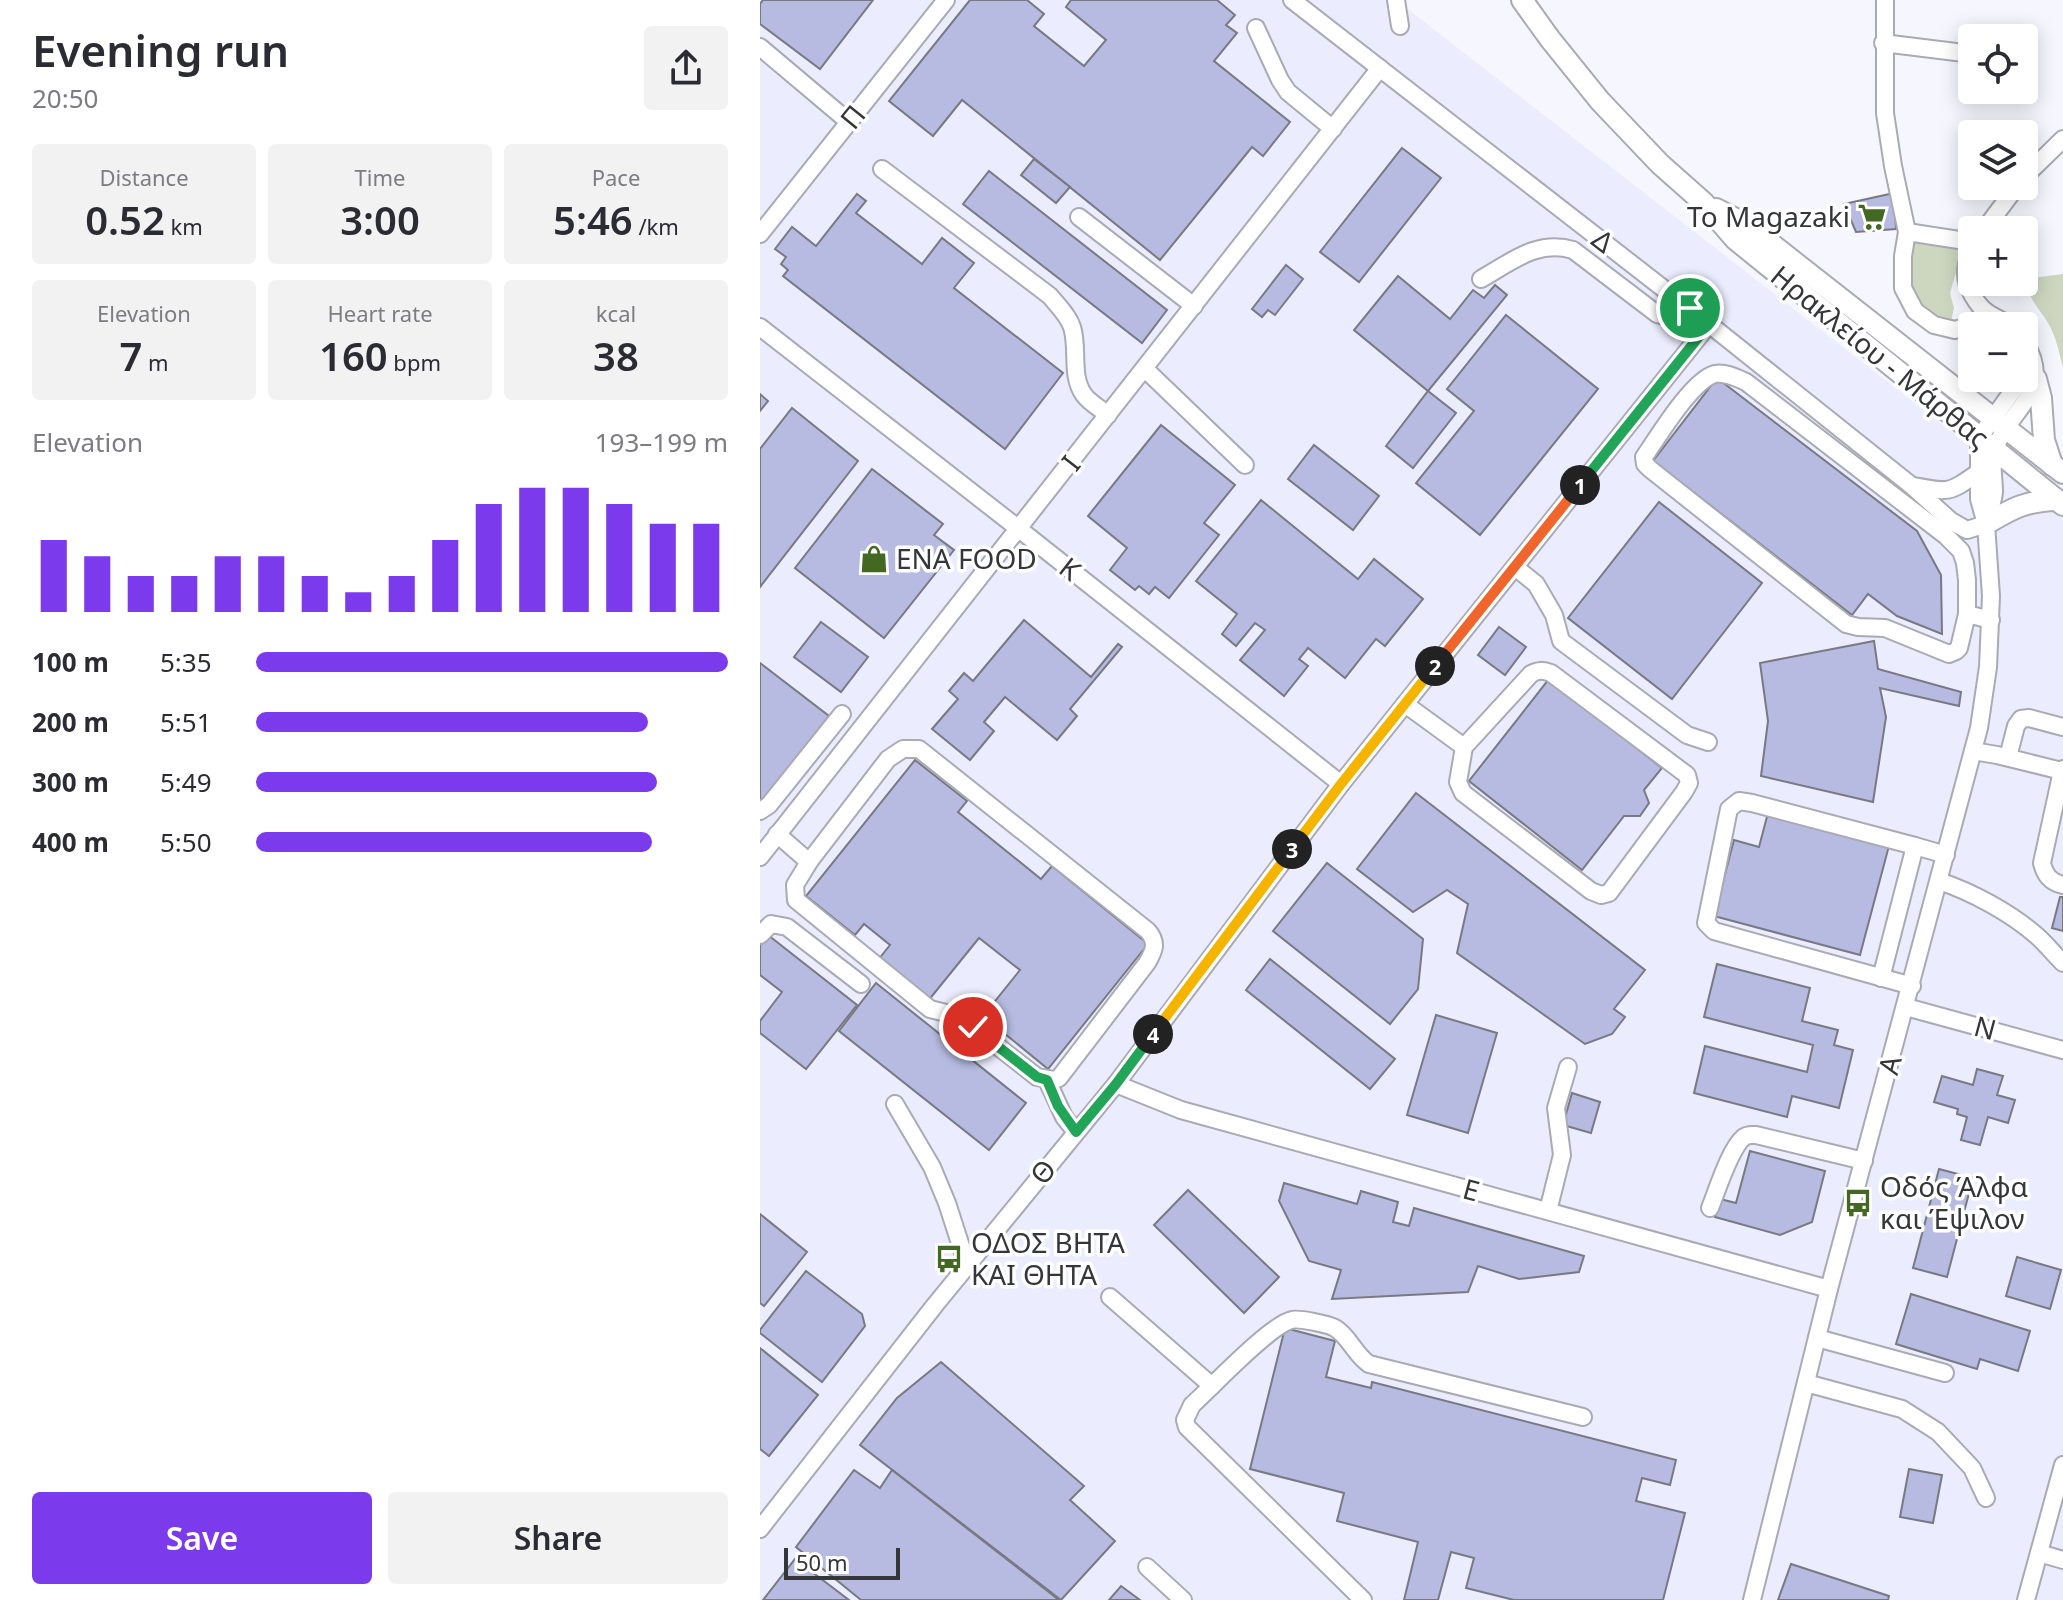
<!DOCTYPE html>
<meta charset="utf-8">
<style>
body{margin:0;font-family:"Noto Sans",sans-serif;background:#f2f2f3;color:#2b2b33;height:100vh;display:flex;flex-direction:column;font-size:30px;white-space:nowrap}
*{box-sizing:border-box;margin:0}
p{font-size:26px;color:#7c7c81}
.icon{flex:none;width:44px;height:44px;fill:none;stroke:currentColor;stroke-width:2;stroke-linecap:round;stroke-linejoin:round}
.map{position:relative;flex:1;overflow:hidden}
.details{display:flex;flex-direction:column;background:#fff;width:760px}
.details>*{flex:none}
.buttons{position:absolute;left:1198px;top:24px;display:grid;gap:16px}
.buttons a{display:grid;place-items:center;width:80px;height:80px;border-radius:8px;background:#fff;box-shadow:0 4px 20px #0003;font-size:40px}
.scale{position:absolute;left:24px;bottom:20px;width:116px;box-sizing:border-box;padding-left:8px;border:4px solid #353639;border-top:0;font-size:22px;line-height:28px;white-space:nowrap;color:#353639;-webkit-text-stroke:6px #fff;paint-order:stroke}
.pin{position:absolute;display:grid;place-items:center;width:68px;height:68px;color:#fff;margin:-34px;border:4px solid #fff;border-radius:50%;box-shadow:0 2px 8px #0007}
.km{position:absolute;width:40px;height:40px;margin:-20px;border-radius:50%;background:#222;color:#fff;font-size:22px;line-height:40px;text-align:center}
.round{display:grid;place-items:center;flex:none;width:84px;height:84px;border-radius:8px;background:#f2f2f3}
.headline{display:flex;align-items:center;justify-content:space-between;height:136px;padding:0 32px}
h1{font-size:44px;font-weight:600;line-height:60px}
.metrics{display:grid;grid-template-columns:repeat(3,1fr);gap:12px;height:136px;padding:8px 32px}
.metrics div{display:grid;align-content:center;border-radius:8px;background:#f2f2f3;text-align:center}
.metrics b{font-size:40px;font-weight:600}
.metrics small{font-size:22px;font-weight:400}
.metrics p{font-size:22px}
.chart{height:224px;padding:16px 32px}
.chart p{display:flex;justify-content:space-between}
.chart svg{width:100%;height:144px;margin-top:8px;stroke:#7c3aed;stroke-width:6}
.cta{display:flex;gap:16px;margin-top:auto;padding:16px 32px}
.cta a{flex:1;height:92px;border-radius:8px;background:#7c3aed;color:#fff;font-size:32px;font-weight:600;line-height:92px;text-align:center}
.cta a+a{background:#f2f2f3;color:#2b2b33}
ul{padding:0 32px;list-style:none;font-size:26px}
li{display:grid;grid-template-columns:128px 96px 1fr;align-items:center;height:60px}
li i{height:20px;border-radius:10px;background:#7c3aed}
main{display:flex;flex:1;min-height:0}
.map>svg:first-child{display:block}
.built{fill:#ebedfe}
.green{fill:#cdd7c0}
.building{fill:#b7bbe1;stroke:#787982;stroke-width:2}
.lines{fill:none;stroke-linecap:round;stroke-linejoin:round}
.minor-casing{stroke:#a9aab4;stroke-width:20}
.major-casing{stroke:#a9aab4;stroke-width:24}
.minor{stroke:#fff;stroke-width:16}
.major{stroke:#fff;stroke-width:20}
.split-1-casing{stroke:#fff;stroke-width:16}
.split-2-casing{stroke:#fff;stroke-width:16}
.split-3-casing{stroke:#fff;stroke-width:16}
.split-4-casing{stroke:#fff;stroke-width:16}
.split-5-casing{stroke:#fff;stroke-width:16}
.split-1{stroke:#22a559;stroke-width:10}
.split-2{stroke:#f0652b;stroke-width:10}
.split-3{stroke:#f5b400;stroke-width:10}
.split-4{stroke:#f5b400;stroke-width:10}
.split-5{stroke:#22a559;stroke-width:10}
.labels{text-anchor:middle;stroke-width:7;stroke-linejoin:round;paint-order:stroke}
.street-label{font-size:28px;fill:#353639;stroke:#fff}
.poi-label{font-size:28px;fill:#353639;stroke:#fff;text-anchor:start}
</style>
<main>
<section class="details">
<div class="headline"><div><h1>Evening run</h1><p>20:50</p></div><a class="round"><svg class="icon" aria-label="share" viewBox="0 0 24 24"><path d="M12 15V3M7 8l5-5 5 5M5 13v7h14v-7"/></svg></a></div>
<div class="metrics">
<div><p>Distance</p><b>0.52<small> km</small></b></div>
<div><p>Time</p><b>3:00</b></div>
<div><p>Pace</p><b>5:46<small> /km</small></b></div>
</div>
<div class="metrics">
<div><p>Elevation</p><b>7<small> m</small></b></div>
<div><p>Heart rate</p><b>160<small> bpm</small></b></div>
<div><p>kcal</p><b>38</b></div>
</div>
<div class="chart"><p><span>Elevation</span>193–199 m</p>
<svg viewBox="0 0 160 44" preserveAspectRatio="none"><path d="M5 44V22M15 44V27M25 44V33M35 44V33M45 44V27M55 44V27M65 44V33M75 44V38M85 44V33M95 44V22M105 44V11M115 44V6M125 44V6M135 44V11M145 44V17M155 44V17"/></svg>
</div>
<ul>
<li><b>100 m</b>5:35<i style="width:100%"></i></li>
<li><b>200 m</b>5:51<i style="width:83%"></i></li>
<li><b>300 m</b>5:49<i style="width:85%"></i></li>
<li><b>400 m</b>5:50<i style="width:84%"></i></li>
</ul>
<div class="cta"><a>Save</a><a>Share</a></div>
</section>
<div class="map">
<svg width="1303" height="1600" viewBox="0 0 1303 1600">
<rect width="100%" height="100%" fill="#f5f6fe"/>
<path class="built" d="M0 0H636L1303 518V1600H0Z"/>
<g class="green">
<path d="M1151 243 1203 248 1190 293 1194 308 1191 321 1161 317 1143 279Z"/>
<path d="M1303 274V367C1299 352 1296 336 1288 323 1280 310 1274 305 1267 289L1272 278Z"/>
</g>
<g class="building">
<path d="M3 0H113L60 69 0 24V4Z"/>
<path d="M210 0H267L284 14 274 26 324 66 346 40 306 7 311 0H457L475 15 466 25 477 33 454 61 530 122 503 156 492 147 400 260 202 100 173 136 129 101Z"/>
<path d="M642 148 681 178 599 282 560 252Z"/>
<path d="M274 159 310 187 296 203 261 175Z"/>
<path d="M229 171 407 310 382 343 203 204Z"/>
<path d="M1134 193 1136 229 1096 232 1084 204Z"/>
<path d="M97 194 106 201 96 213 162 264 182 238 214 263 194 288 303 373 245 449 23 276 28 270 21 264 26 257 15 249 32 227 56 246Z"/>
<path d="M526 265 543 279 515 315 508 310 502 317 492 309Z"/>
<path d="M638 276 690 319 713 290 724 298 735 285 747 295 668 391 594 330Z"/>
<path d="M746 315 838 389 720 535 656 483 714 411 687 389Z"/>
<path d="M957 378 1157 531 1181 575 1182 634 1137 616 1108 594 1092 615 893 461Z"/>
<path d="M668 391 696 413 653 468 626 446Z"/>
<path d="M0 394 8 401 0 411Z"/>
<path d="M32 408 98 461 0 587V449Z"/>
<path d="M401 425 475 485 444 523 459 535 409 598 395 587 389 594 379 586 375 590 350 570 367 548 328 516Z"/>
<path d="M554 445 619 496 593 530 528 479Z"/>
<path d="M112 469 183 524 174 535 194 550 124 638 35 568Z"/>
<path d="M501 500 598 579 614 559 663 599 625 646 616 639 585 678 548 648 539 659 548 666 524 696 480 660 505 630 495 623 476 646 462 634 477 614 436 581Z"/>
<path d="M899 502 1002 583 912 699 808 618Z"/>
<path d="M264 620 331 677 358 644 362 647 310 709 317 716 297 740 245 697 224 722 234 731 210 760 172 729 198 699 189 691 204 673 213 681Z"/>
<path d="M61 622 108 657 81 692 34 657Z"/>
<path d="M739 627 766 647 745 675 718 655Z"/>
<path d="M1114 641 1118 669 1201 692 1199 706 1120 688 1126 717 1113 802 1001 776 1008 721 1000 663Z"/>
<path d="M0 663 69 716 3 800 0 798Z"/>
<path d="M789 679 902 768 884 790 889 803 880 816H864L822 870 709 781Z"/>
<path d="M155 760 207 801 198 812 281 879 292 866 388 944 288 1069 223 1016 260 970 219 938 168 1001 118 960 130 945 104 924 95 935 46 896Z"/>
<path d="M656 793 885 970 854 1009 865 1017 852 1034 825 1044 697 953 708 904 687 890 653 912 597 869Z"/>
<path d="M1009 809 1130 842 1100 955 954 916 974 840 999 847Z"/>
<path d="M567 863 663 939 658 989 630 1024 513 931Z"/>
<path d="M1300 897H1303V931L1292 928Z"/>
<path d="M8 935 97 1005 46 1069 0 1033V1021L22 992 0 975V945Z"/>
<path d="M510 959 635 1059 610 1089 486 990Z"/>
<path d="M957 964 1050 988 1042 1021 1078 1030 1074 1045 1093 1050 1079 1108 1032 1096 1027 1117 934 1093 945 1046 1047 1072 1053 1045 944 1017Z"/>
<path d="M116 983 266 1103 229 1150 79 1031Z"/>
<path d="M676 1015 737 1033 708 1133 647 1115Z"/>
<path d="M1217 1069 1243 1076 1237 1095 1255 1100 1248 1123 1228 1117 1220 1145 1201 1140 1207 1117 1197 1114 1198 1109 1174 1102 1182 1076 1213 1085Z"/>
<path d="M812 1093 840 1102 831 1133 803 1125Z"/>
<path d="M990 1151 1065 1171 1052 1222 1020 1235 955 1217 960 1199 976 1203Z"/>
<path d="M1179 1169 1213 1178 1187 1277 1153 1268Z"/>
<path d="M524 1183 597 1204 601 1191 638 1202 633 1222 649 1226 654 1208 824 1256 819 1272 759 1279 718 1266 708 1292 572 1299 581 1270 549 1261 519 1201Z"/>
<path d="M428 1190 519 1277 484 1313 394 1225Z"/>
<path d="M0 1214 47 1252 4 1306 0 1303Z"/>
<path d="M1257 1257 1301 1270 1290 1309 1246 1296Z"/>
<path d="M46 1271 102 1314 105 1326 62 1382 0 1333V1330Z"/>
<path d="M1151 1294 1270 1331 1258 1371 1220 1359 1217 1369 1136 1344Z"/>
<path d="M525 1328 575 1341 566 1377 611 1388 612 1382 916 1460 910 1485 882 1478 876 1501 925 1513 903 1600H754L706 1588 714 1558 691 1552 678 1600H644L658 1542 577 1521 584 1493 490 1469Z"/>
<path d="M0 1348 58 1395 9 1456 0 1449Z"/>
<path d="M181 1362 324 1486 310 1500 355 1541 301 1600 100 1445 137 1398Z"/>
<path d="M1149 1469 1182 1475 1173 1523 1140 1517Z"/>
<path d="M94 1470 120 1488 132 1470 299 1600H101L36 1547Z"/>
<path d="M35 1559 89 1600H3Z"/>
<path d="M1031 1564 1129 1596 1128 1600H1018Z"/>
<path d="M361 1586 380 1600H349Z"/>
</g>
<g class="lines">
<defs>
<g id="minor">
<path d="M532 0 949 324 1152 486 1191 521 1207 530 1226 524"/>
<path d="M636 0 640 26"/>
<path d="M1125 0V113L1133 166 1147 232 1143 256V288L1155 311 1174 325 1195 330 1213 324 1226 312"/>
<path d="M496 28 520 80 528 92 573 129"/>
<path d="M1123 43 1212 54"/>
<path d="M0 47 89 122"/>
<path d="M122 169 290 296C298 306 308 315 312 327 319 349 310 376 324 395 330 403 341 409 348 415"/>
<path d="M1264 177 1303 139"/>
<path d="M319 217 434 306"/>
<path d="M1224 230 1257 186"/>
<path d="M1147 232 1212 242"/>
<path d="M0 234 186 0"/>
<path d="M1212 249C1209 258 1205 265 1206 274 1206 287 1217 306 1228 313 1235 318 1243 320 1250 326"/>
<path d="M721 279C751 262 778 239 813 250L897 314 901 315 930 308"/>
<path d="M0 327 259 529 581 784"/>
<path d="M385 369 485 465"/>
<path d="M1153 486C1190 493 1189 493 1219 472"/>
<path d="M1227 523C1229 513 1233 502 1234 492 1234 478 1230 461 1235 448 1252 406 1295 391 1264 341"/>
<path d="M755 567 776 584 794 615 801 641 927 735 948 742"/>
<path d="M1207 614 1199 648 1196 651 1189 654 1125 628 1098 627 1086 624 890 469 885 464 884 457C898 437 932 380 955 374 966 372 977 378 986 382L1186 536 1201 551 1205 563 1207 580V614L1231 620"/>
<path d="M645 704 704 747 771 674C778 670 783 670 791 673L927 775 929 783 924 792 849 893 841 895 831 891 703 793 698 782 704 747"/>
<path d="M143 749H159L388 931C398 943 394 951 387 963L299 1078 294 1080 277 1077 213 1027 194 1015 170 1009 36 900 35 885 49 862 128 759Z"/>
<path d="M1213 751 1237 755 1302 771 1303 769"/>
<path d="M1248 757 1256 726 1261 719 1269 718 1303 727"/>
<path d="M1302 771 1282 863C1285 875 1290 882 1303 885"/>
<path d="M0 811 9 805 82 714"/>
<path d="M17 834 49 862"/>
<path d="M0 857 620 68"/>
<path d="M1179 881C1212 892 1251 913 1277 936 1286 944 1294 954 1303 963"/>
<path d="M0 935 11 924 27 927 101 984"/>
<path d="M1121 978 1155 846 1186 855"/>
<path d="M1152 986 954 931 946 923 969 809 979 801 992 803 1155 846"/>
<path d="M1146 1007 1303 1050"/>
<path d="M287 1080 304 1117 316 1132"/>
<path d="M356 1084 421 1110 1069 1289"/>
<path d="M135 1104 172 1167 187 1203 207 1265"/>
<path d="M950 1208C957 1191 970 1148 984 1137 989 1134 990 1135 996 1135L1104 1161"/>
<path d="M788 1211 802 1155 796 1108 808 1067"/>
<path d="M350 1297 452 1386"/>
<path d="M1057 1338 1185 1373"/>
<path d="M1046 1383 1142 1409 1178 1432 1212 1468 1226 1498"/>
<path d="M0 1529 175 1305 356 1084 581 784 949 324"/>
<path d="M1279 1553 1303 1560"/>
<path d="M387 1567 423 1600"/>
<path d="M603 1600 427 1427 425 1420 432 1405C451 1388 511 1324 532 1320 538 1318 568 1324 575 1328 589 1336 595 1355 609 1364L823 1417"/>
<path d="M992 1600 1069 1289 1219 728 1228 667 1231 596 1226 524 1219 499V438L1262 378"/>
<path d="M1266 1600 1303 1465"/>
</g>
<g id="major">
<path d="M762 0 790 39 840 101 900 164 944 203 975 239 1303 505"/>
<path d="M956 209 987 225 1303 473"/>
<path d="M1276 379 1281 398 1284 440 1292 465"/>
<path d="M1226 524C1253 508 1265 501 1297 500"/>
</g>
</defs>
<use href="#minor" class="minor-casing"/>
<use href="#major" class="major-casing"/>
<use href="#minor" class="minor"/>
<use href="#major" class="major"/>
</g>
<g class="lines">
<defs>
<path id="split-1" d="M820 485 949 324 930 308"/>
<path id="split-2" d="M675 666 820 485"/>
<path id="split-3" d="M532 849 581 784 675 666"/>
<path id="split-4" d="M393 1034 532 849"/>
<path id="split-5" d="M213 1027 277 1077 287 1080 298 1106 316 1132 356 1084 393 1034"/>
</defs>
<use href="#split-1" class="split-1-casing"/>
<use href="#split-2" class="split-2-casing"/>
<use href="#split-3" class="split-3-casing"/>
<use href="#split-4" class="split-4-casing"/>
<use href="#split-5" class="split-5-casing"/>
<use href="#split-1" class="split-1"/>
<use href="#split-2" class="split-2"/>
<use href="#split-3" class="split-3"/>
<use href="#split-4" class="split-4"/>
<use href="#split-5" class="split-5"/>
</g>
<defs>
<symbol id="supermarket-bare" viewBox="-9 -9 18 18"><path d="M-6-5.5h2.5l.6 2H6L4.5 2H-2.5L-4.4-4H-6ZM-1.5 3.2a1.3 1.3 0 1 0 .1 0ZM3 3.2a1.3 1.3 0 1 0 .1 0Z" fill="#436821" stroke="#fff" stroke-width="2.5" paint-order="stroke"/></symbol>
<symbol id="shop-bare" viewBox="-9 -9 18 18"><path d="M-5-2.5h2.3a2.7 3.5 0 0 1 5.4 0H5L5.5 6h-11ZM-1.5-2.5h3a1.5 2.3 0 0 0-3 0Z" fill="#436821" stroke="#fff" stroke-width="2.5" paint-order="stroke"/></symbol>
<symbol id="bus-bare" viewBox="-9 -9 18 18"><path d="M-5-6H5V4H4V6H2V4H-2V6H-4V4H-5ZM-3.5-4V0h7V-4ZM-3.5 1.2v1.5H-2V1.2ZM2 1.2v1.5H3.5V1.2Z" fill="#436821" stroke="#fff" stroke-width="2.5" paint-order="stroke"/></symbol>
</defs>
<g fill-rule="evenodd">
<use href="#supermarket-bare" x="1092" y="197" width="40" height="40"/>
<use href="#shop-bare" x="94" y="539" width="40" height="40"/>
<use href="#bus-bare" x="1078" y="1183" width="40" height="40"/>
<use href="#bus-bare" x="169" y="1239" width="40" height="40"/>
</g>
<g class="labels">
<g class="street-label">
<text transform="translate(93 117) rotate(-51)" y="10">Π</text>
<text transform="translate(843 241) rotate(38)" y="10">Δ</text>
<text transform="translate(1120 357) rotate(39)" y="10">Ηρακλείου - Μάρθας</text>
<text transform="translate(311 463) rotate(-52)" y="10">Ι</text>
<text transform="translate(310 569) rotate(38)" y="10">Κ</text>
<text transform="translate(1225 1028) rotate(15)" y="10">Ν</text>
<text transform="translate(1130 1065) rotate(-75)" y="10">Α</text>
<text transform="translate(283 1172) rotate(-51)" y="10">Θ</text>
<text transform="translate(711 1190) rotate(15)" y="10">Ε</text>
</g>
<g class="poi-label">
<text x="1090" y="227" text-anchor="end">To Magazaki</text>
<text x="136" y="569">ENA FOOD</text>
<text x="1120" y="1197">Οδός Άλφα<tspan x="1120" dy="32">και Έψιλον</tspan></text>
<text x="211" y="1253">ΟΔΟΣ ΒΗΤΑ<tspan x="211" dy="32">ΚΑΙ ΘΗΤΑ</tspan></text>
</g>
</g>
</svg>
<div class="buttons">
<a><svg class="icon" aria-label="locate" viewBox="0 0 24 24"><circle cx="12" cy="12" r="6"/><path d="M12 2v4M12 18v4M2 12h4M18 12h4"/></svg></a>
<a><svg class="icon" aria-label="layers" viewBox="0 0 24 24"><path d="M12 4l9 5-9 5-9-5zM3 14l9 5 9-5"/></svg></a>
<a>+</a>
<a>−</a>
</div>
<div class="scale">50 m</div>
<div class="pin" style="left:930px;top:308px;background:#1e9e55"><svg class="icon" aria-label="arrive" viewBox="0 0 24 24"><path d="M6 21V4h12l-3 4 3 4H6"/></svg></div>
<div class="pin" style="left:213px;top:1027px;background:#d93025"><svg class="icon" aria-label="check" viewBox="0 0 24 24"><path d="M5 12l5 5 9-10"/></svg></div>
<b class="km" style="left:820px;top:485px">1</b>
<b class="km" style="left:675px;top:666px">2</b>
<b class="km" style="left:532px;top:849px">3</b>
<b class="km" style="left:393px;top:1034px">4</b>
</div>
</main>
